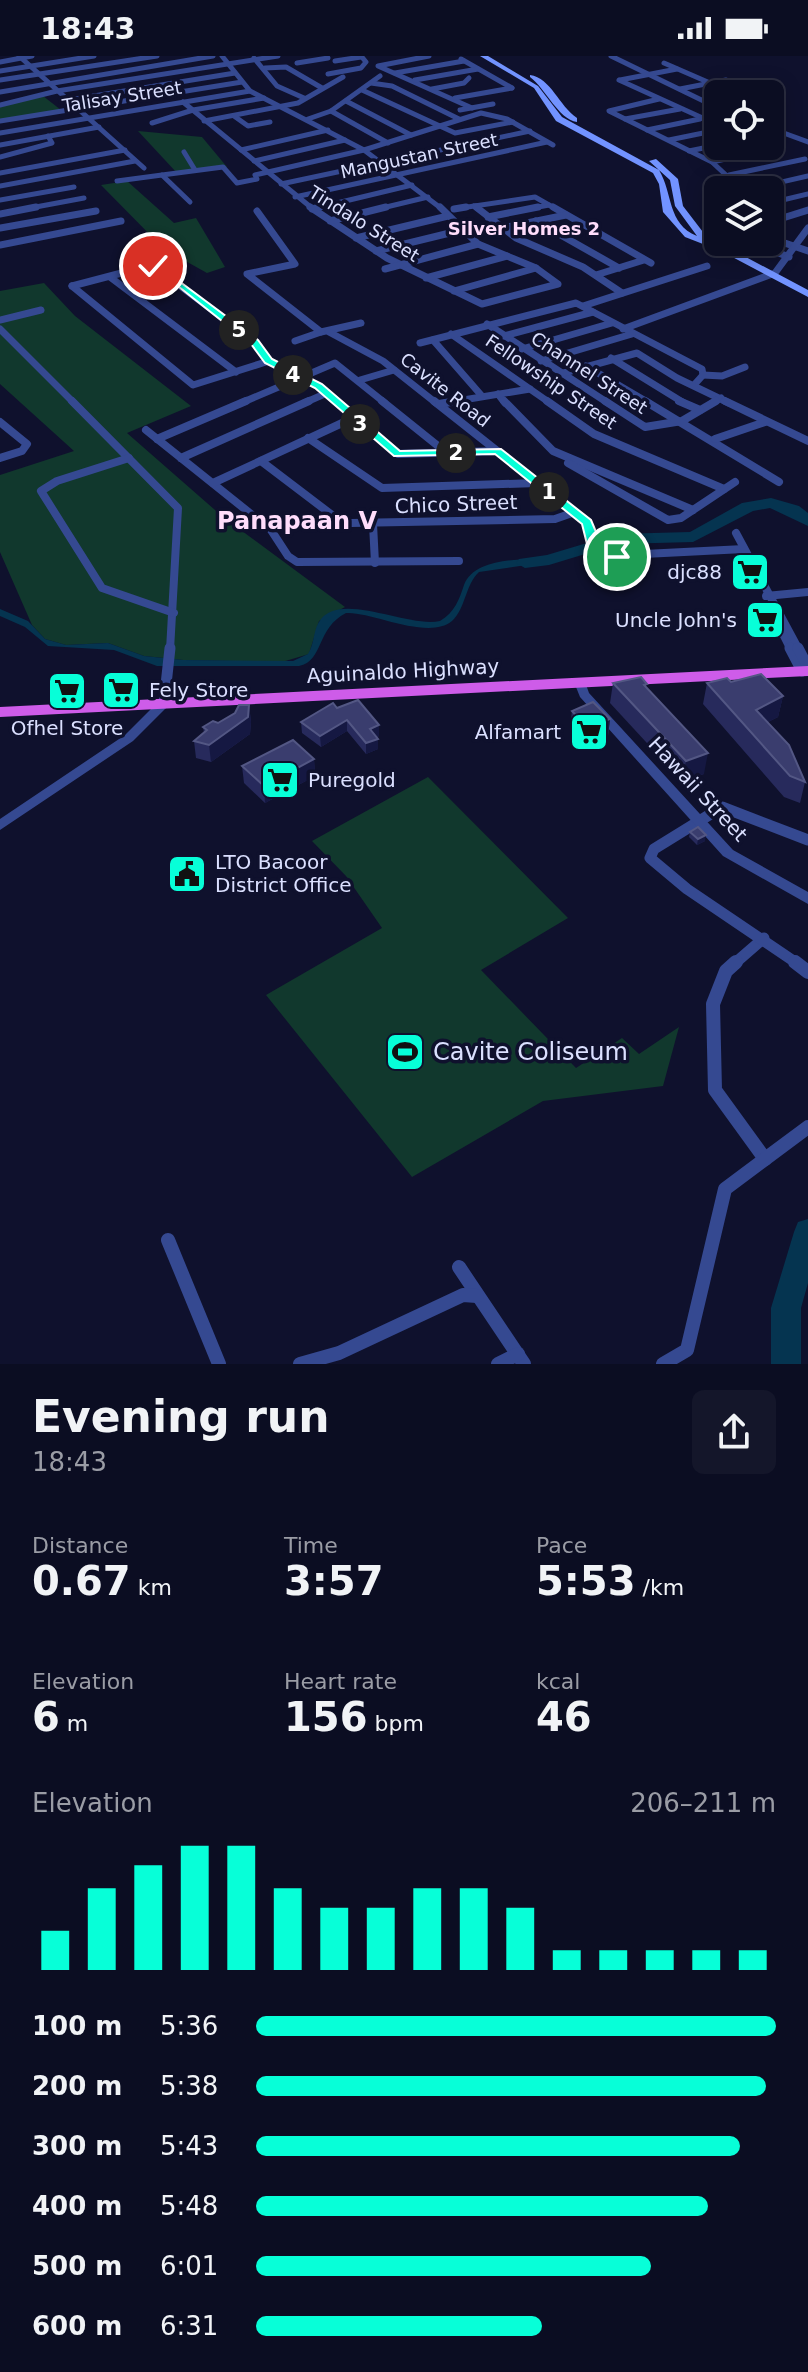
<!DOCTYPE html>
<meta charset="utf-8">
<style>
body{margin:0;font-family:"DejaVu Sans",sans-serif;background:#14162a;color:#f1f3f6;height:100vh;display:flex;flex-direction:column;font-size:30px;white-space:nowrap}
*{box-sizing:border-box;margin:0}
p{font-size:26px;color:#9a9ca5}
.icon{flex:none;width:44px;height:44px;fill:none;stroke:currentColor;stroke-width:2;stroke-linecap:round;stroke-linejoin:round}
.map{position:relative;height:1308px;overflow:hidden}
.side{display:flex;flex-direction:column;background:#0b0d22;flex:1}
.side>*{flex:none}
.tools{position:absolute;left:704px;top:24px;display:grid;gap:16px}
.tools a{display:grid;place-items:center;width:80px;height:80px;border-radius:12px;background:#0b0d22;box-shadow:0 4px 20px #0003,0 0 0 2px #2b2d40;font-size:40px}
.pin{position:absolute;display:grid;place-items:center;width:68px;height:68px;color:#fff;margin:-34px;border:4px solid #fff;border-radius:50%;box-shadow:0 2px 8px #0007}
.km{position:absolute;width:40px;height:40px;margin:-20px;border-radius:50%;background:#222;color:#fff;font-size:22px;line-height:40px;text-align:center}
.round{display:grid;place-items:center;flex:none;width:84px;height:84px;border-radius:12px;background:#14162a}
.overview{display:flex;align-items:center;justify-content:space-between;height:136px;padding:0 32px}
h1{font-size:44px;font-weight:600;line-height:60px}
.stats{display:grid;grid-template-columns:repeat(3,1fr);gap:12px;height:136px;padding:8px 32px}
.stats div{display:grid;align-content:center}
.stats b{font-size:40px;font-weight:600}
.stats small{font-size:22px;font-weight:400}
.stats p{font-size:22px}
.chart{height:224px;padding:16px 32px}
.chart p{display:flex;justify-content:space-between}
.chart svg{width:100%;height:144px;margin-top:8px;stroke:#07ffd8;stroke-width:6}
ul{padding:0 32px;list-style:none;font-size:26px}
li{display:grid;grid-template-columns:128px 96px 1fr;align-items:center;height:60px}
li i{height:20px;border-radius:10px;background:#07ffd8}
.status{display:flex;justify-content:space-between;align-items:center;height:56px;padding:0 40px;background:#0b0d22;direction:ltr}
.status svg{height:22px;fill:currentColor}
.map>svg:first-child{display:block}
.green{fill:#11382d}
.water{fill:#053450}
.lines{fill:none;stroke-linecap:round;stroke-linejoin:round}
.river{fill:#053450;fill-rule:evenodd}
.minor-far4{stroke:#354991;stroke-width:5}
.minor-far3{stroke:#354991;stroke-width:7}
.minor-far2{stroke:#354991;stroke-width:8}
.minor-far1{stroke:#354991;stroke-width:11}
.minor{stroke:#354991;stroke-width:14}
.tertiary{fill:#354991;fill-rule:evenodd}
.secondary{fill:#7293ff;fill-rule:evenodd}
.trunk{fill:#ce5ce9;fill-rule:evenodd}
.wall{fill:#272a5c}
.shaded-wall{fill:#151842}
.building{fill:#3a3d6e;stroke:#535784;stroke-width:2}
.route{fill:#07ffd8;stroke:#fff;stroke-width:2}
.labels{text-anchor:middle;stroke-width:7;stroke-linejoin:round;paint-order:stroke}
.far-street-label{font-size:18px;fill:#dbe0ff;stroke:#0f112d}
.far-neighbourhood-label{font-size:18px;font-weight:bold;fill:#ffddfb;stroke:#0f112d}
.street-label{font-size:20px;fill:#dbe0ff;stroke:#0f112d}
.poi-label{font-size:20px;fill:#dbe0ff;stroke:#0f112d;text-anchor:end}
.quarter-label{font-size:24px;font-weight:bold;fill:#ffddfb;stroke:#0f112d}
.near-poi-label{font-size:24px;fill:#dbe0ff;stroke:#0f112d;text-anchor:start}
</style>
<div class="status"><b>18:43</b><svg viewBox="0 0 49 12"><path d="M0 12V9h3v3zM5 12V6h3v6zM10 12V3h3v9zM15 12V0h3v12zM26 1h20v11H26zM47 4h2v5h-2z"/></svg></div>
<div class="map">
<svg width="808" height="1308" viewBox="0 0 808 1308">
<rect width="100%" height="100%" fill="#0f112d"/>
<g class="green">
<path d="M43 40 61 54 0 64V51Z"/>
<path d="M138 75 202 81 227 111 177 117Z"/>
<path d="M127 125 174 167 196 162 225 211 207 217 164 193 101 129Z"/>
<path d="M44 227 75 260 191 350 127 377 223 461 345 551 319 565 309 598 282 606 183 604 144 600 108 587 66 589 45 583 32 569 0 496V419L74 395 0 328V235Z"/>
<path d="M428 721 568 862 481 914 576 1012 622 982 639 998 679 971 663 1030 543 1045 412 1121 266 939 382 872 346 820 312 785Z"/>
</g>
<path class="water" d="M552 502 554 505 479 516C465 529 466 552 452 565 428 585 371 555 346 557 316 572 324 605 299 610H157L114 594 48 590 25 571 0 560V553L28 565 45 583 66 589 108 587 144 600 183 604 293 605 308 598C315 587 313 572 321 563 343 536 408 572 440 565 455 556 459 544 464 529 475 500 526 504 552 502Z"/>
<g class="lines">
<g class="river">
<path d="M771 442 799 450 808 457V470L770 452 753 455 693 486 618 488 549 509 525 512 516 507 519 503 547 499 617 478 690 476 742 447Z"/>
<path d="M808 1163V1227L801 1252V1308H771V1252L794 1176 798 1166Z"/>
</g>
<g class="minor-far4">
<path d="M19 0 144 112"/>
<path d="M222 0 250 35 364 94 442 153"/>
<path d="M429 0 378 10 472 52"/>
<path d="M611 0 718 52"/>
<path d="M254 2 277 30 304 42"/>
<path d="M461 3 512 32"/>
<path d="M335 5 361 1"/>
<path d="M0 6 32 0"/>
<path d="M297 7 328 2"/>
<path d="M664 7 710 27"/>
<path d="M265 12 286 11 322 32"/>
<path d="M0 15 94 0"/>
<path d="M395 17 464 5"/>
<path d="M328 18 361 12 366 6 361 0"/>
<path d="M0 24 157 0"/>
<path d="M415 24 478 13"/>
<path d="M619 24 718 69"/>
<path d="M620 24 677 13"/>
<path d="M371 27 392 30 459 63"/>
<path d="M432 33 464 27 469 22"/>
<path d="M680 33 726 24"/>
<path d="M362 34 455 77 513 66"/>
<path d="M0 36 213 0"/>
<path d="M455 42 512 32"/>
<path d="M659 43 609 55 712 106 742 134"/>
<path d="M69 44 235 17"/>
<path d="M346 45 411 79"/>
<path d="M183 46 313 153"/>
<path d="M0 49 57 35 278 0"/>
<path d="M460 54 493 48"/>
<path d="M331 55 388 87"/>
<path d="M234 60 248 70 270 66"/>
<path d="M308 63 331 55 380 20"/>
<path d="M625 63 680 53"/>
<path d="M0 65 242 26"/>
<path d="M204 65 298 47 343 21"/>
<path d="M152 67 193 54 264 42"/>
<path d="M770 72 808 86"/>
<path d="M647 74 700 63"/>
<path d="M0 77 250 35"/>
<path d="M669 84 718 74"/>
<path d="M0 89 99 71"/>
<path d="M241 94 328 74"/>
<path d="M689 95 718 89"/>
<path d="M184 96 195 114"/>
<path d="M0 101 52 87 48 80"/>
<path d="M254 105 345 84"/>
<path d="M712 106 777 92"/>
<path d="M0 117 125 94"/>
<path d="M162 119 223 111 237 127 257 123 255 119 364 94 481 57 507 63 553 89"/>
<path d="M729 119 805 103"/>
<path d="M117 125 162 119 190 146"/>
<path d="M281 128 530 75"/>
<path d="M0 130 135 105"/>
<path d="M747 134 808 120"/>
<path d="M295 141 547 86"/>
<path d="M0 144 74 131"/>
<path d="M770 147 808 138"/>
<path d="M474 150 478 153"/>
<path d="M25 153 84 142"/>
<path d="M312 153 412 129"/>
<path d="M378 153 428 141"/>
<path d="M454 153 535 141 556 153"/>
<path d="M528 153 549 149"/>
</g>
<g class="minor-far3">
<path d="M310 151 387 202 482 248 558 228 536 212 478 188 440 151"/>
<path d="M476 151 516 182 583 211 622 237"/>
<path d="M553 151 651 207"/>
<path d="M312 153 320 151"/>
<path d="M454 153 466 151"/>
<path d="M257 155 295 208 247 218 321 276 361 267"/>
<path d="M0 158 36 151"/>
<path d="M488 161 538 151"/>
<path d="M330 165 386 151"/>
<path d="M536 165 619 212"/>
<path d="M770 166 808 154"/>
<path d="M0 172 96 155"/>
<path d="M502 172 566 159"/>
<path d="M356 182 448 160"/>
<path d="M770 182 808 195"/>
<path d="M750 186 789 201"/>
<path d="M0 189 121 165"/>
<path d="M376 195 462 174"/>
<path d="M385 213 478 188"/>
<path d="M596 219 644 204"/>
<path d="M110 221 236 316"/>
<path d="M426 222 507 200"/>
<path d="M72 230 193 329 269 305"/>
<path d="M72 230 152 209 255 286 269 305"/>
<path d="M454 235 536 212"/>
<path d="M583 250 707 210"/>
<path d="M0 264 41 254"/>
<path d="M487 268 608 347"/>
<path d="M0 273 74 347"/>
<path d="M623 273 775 217 808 172"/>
<path d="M329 276 383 305 436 347"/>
<path d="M451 278 550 347"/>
<path d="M504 280 593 256"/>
<path d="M433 284 481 339"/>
<path d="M295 285 321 276"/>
<path d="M420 287 576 247 702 313 703 319 694 329"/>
<path d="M522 293 612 267"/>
<path d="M611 302 684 347"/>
<path d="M269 305 319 330 339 347"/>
<path d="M541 305 632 278"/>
<path d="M586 310 649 347"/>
<path d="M560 318 637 297 677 322 729 347"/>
<path d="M703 319 722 320 745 311"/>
<path d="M360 324 394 314"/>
<path d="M498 338 505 347"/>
<path d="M241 347 335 307 385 347"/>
<path d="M304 347 327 337"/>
<path d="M445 347 530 333"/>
<path d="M712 347 721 342"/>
</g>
<g class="minor-far2">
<path d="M72 345 178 452 170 594"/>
<path d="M336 345 398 398 497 395"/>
<path d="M382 345 448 398"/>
<path d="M434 345 587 466 592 488 604 500 744 493"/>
<path d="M504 345 553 395 693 454"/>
<path d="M547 345 594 378 724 433"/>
<path d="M605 345 645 371 682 365 716 345"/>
<path d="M645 345 779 426"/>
<path d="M679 345 700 354"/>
<path d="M725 345 808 385"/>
<path d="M439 348 457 345"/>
<path d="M0 366 27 388 22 395 0 402"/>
<path d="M146 374 271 474 288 500 297 506 459 505"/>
<path d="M308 382 382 432 537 427"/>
<path d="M157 383 246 345"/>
<path d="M715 383 765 366"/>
<path d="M129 402 57 425 41 435 102 532 174 557"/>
<path d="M181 402 309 345"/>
<path d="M261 405 336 462 351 467 555 463 575 456"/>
<path d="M568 407 668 464 681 462 735 426"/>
<path d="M213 427 353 362"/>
<path d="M373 468 375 507"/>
<path d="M736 477 799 594"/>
<path d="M766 540 808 536"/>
<path d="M770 552 791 594"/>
</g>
<g class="minor-far1">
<path d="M790 592 802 615"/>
<path d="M798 592 808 611"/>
<path d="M164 647 170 592"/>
<path d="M734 908 764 882"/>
<path d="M798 908 687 833 650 802 654 793 722 751 808 784"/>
</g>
<g class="minor">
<path d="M736 906 726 915 713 948 715 1034 765 1103"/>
<path d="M795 906 808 916"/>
<path d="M168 1184 219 1308"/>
<path d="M459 1211 524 1308"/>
<path d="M300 1308 339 1297 463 1239 477 1240"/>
<path d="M498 1308 518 1298"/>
<path d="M663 1308 687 1294 725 1133 808 1071"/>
</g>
<g class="tertiary">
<path d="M580 622 584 623 589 637 733 794 808 836V848L723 800 580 641 574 626Z"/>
<path d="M164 643 168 644 170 647 168 650 133 685 0 774V763L125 679 160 644Z"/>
</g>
<g class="secondary">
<path d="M480 0H488L538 30 562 61 659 114C673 137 667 168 697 180L675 150 670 124 649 105 656 103 678 123 683 150 706 180 704 182 727 191 808 234V241L721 195 685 181 663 156 659 128 653 117 556 65 534 32Z"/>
<path d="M530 19C551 22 559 50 577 62V66C558 63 546 33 530 21Z"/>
</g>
<path class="trunk" d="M808 610V620L0 661V651Z"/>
</g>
<g class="wall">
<path d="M613 627 647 632 704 718 682 725 610 647Z"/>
<path d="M707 627 783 640 778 661 768 666 805 726 800 747 784 741 703 648Z"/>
<path d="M249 649 251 666 250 678 211 706 196 702 194 685 204 677 203 671 218 667Z"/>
<path d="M337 652 379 669V680L377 681 378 683V693L366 698 347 675 321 691 302 677 301 666Z"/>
<path d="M572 655 610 663 608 680 586 688 570 672Z"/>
<path d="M314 703 315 720 265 747 244 727 242 710Z"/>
<path d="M690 776 705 785 697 789 689 781Z"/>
</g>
<g class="shaded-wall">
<path d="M783 640 778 661 752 674 756 654Z"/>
<path d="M249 649 251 666 250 678 211 706 209 689Z"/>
<path d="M610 663 608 680 586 688 588 672Z"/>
<path d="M347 664V675L321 691 320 680Z"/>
<path d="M379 669V680L370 683V673Z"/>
<path d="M378 683V693L366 698V687Z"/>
<path d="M708 697 704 718 682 725 686 705Z"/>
<path d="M314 703 315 720 265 747 264 730Z"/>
<path d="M706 779 705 785 697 789 698 783Z"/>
</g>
<g class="building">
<path d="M761 618 783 640 756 654 789 689 805 726 790 720 707 627 727 622 731 626Z"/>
<path d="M641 621 647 628 644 629 708 697 686 705 613 627Z"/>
<path d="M358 644 379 669 370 673 378 683 366 687 347 664 320 680 301 666 333 647 337 652Z"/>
<path d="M593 646 610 663 588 672 572 655Z"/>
<path d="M239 649H249L248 661 209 689 194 685 207 674 203 671 213 665 218 667 235 657Z"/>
<path d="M293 684 314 703 264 730 242 710Z"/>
<path d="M698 771 706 779 698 783 690 776Z"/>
</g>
<path class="route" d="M150 208H156L258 284 272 303 322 328 400 395 501 393 591 464 604 495 623 501 617 505 596 500 587 488 582 468 495 398 394 400 315 332 265 307 251 288Z"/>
<defs>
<symbol id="supermarket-square" viewBox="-11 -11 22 22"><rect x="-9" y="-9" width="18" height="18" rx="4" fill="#07ffd8" stroke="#0f112d"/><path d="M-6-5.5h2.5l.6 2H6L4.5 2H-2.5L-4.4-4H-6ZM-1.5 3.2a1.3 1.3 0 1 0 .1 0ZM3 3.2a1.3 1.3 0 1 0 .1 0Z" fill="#111"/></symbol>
<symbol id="civic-square" viewBox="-11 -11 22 22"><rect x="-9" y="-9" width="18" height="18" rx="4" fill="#07ffd8" stroke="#0f112d"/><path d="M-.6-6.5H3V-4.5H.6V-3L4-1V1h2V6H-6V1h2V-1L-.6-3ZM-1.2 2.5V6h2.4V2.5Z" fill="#111"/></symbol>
<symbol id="stadium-square" viewBox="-11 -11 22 22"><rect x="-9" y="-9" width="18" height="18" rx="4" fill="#07ffd8" stroke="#0f112d"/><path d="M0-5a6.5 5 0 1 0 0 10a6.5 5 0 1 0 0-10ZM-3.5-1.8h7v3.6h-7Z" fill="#111"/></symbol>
</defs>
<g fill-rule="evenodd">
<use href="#supermarket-square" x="728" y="494" width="44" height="44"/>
<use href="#supermarket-square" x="743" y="542" width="44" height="44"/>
<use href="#supermarket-square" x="99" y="612" width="44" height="44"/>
<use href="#supermarket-square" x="45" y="613" width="44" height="44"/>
<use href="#supermarket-square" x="567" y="654" width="44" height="44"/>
<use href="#supermarket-square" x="258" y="702" width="44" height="44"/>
<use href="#civic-square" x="165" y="796" width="44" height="44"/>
<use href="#stadium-square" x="383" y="974" width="44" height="44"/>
</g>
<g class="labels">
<g class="far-street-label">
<text transform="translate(122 41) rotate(-9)" y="6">Talisay Street</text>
<text transform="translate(419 100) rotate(-12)" y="6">Mangustan Street</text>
<text transform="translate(364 168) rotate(32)" y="6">Tindalo Street</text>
<text transform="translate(589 317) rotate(33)" y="6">Channel Street</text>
<text transform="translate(551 326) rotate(34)" y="6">Fellowship Street</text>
<text transform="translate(445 334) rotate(38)" y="6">Cavite Road</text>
</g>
<g class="far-neighbourhood-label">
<text x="524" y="179">Silver Homes 2</text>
</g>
<g class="street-label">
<text transform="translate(456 448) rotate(-2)" y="7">Chico Street</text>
<text transform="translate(403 615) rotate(-3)" y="7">Aguinaldo Highway</text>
<text transform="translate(698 733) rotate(47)" y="7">Hawaii Street</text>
</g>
<g class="poi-label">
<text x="722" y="523">djc88</text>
<text x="737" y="571">Uncle John's</text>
<text x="149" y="641" text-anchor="start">Fely Store</text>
<text x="67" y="679" text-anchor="middle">Ofhel Store</text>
<text x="561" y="683">Alfamart</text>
<text x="308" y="731" text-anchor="start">Puregold</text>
<text x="215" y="813" text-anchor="start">LTO Bacoor<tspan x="215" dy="23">District Office</tspan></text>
</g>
<g class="quarter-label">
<text x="297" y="473">Panapaan V</text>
</g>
<g class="near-poi-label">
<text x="433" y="1004">Cavite Coliseum</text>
</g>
</g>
</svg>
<div class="tools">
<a><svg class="icon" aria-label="locate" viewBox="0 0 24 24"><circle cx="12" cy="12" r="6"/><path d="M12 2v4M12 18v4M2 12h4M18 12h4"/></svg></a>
<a><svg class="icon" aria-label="layers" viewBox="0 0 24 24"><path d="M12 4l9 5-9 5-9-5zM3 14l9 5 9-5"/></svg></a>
</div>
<div class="pin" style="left:617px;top:501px;background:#1e9e55"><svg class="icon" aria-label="arrive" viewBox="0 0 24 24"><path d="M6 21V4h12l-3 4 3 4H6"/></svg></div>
<div class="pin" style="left:153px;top:210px;background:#d93025"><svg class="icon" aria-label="check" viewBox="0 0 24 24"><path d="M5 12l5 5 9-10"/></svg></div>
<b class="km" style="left:549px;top:436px">1</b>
<b class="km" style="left:456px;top:397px">2</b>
<b class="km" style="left:360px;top:368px">3</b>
<b class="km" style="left:293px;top:319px">4</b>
<b class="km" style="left:239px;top:274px">5</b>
</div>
<section class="side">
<div class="overview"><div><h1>Evening run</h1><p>18:43</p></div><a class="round"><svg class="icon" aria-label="share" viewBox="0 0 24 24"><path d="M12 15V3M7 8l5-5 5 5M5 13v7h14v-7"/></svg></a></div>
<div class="stats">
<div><p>Distance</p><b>0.67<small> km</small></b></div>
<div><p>Time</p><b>3:57</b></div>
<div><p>Pace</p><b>5:53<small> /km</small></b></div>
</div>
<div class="stats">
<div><p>Elevation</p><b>6<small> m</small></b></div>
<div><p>Heart rate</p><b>156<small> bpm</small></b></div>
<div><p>kcal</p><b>46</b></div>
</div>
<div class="chart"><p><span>Elevation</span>206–211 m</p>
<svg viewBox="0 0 160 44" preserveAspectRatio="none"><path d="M5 44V32M15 44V19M25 44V12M35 44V6M45 44V6M55 44V19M65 44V25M75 44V25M85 44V19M95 44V19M105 44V25M115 44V38M125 44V38M135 44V38M145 44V38M155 44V38"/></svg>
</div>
<ul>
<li><b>100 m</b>5:36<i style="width:100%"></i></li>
<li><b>200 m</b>5:38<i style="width:98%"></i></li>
<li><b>300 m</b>5:43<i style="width:93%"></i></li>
<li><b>400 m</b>5:48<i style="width:87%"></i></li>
<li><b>500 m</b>6:01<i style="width:76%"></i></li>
<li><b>600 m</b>6:31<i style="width:55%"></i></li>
</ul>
</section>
